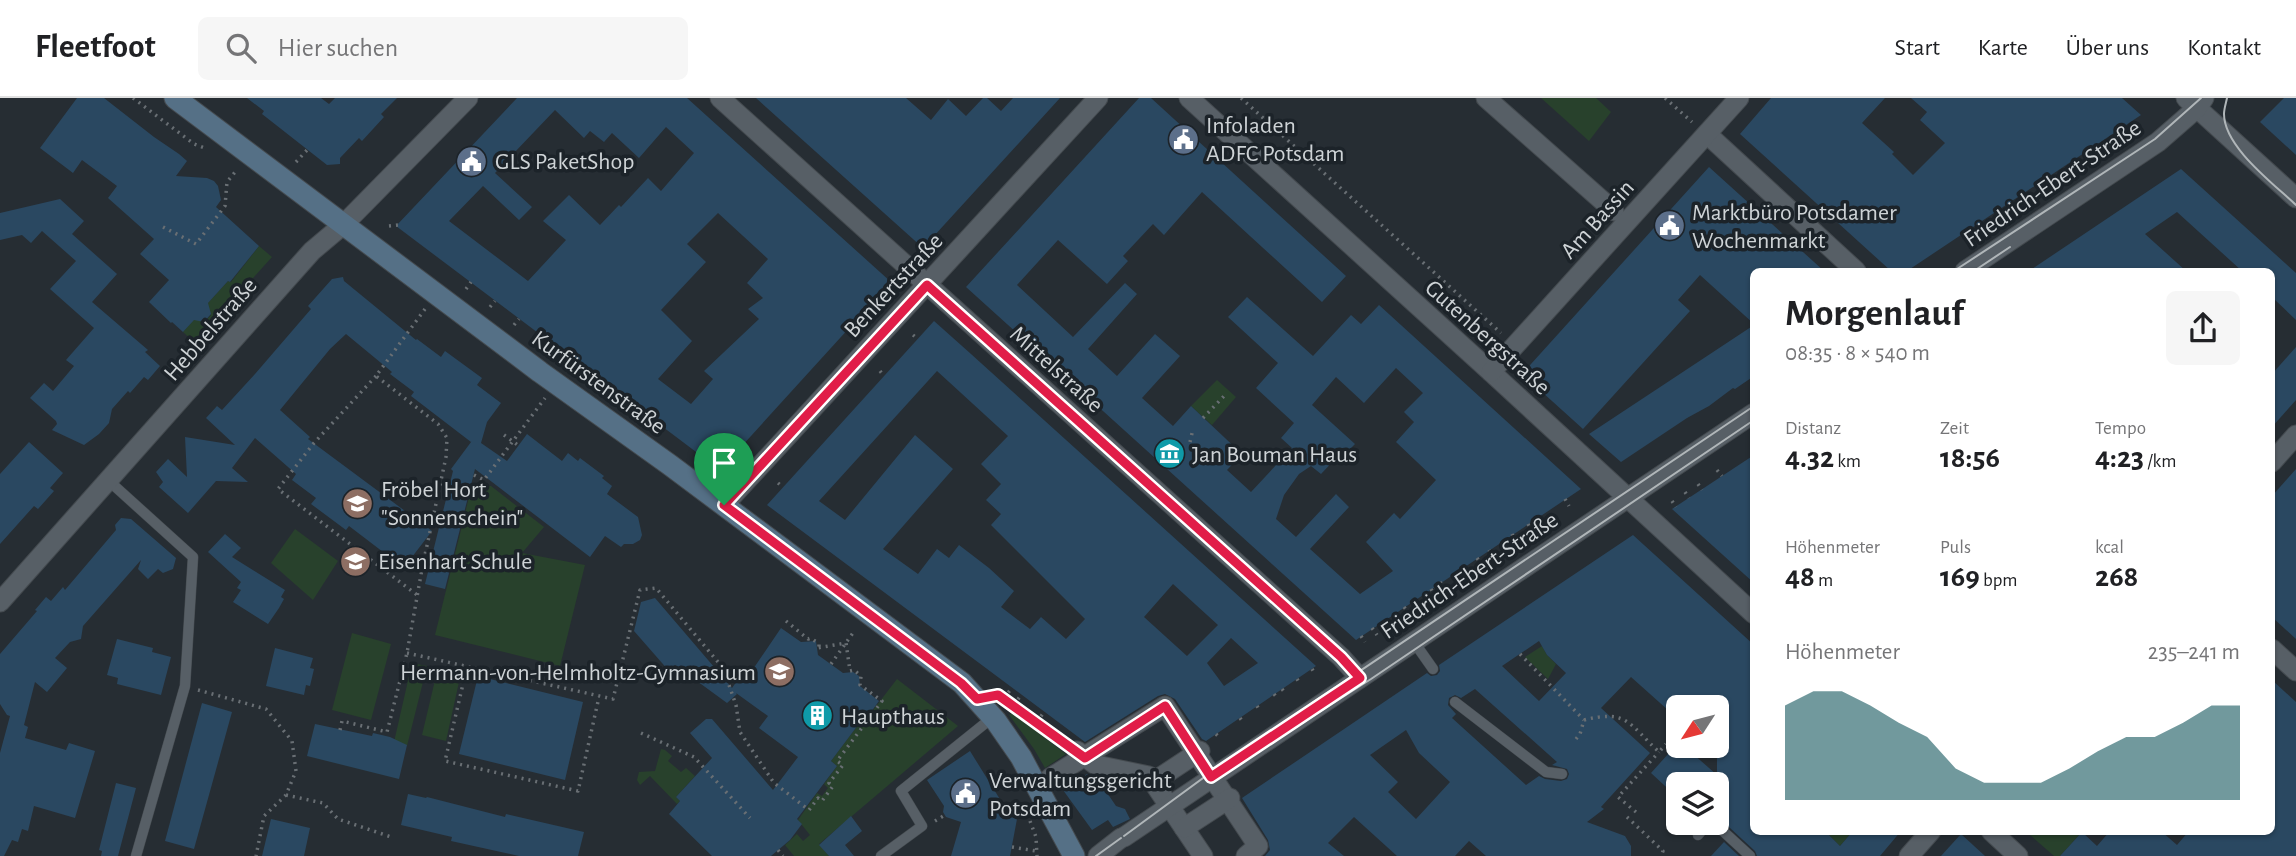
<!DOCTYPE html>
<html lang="de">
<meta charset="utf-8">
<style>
body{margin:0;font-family:"Alegreya Sans",sans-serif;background:#f6f6f6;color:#202124;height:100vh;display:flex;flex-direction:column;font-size:26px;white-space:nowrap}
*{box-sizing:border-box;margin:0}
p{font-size:23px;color:#757577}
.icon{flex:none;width:38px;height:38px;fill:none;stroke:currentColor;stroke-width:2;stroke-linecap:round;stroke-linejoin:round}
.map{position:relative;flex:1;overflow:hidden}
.drawer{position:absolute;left:1750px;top:170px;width:525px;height:567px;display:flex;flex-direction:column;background:#fff;border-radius:10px;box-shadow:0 2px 5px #0004}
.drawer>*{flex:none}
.needle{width:46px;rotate:234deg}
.fabs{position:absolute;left:1666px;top:597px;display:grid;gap:14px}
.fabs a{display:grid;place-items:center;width:63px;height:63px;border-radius:10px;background:#fff;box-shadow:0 2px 5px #0004;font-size:35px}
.pin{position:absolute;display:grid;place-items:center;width:60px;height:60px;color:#fff;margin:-72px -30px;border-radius:50% 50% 50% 0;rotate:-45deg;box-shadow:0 0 7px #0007}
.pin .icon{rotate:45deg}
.round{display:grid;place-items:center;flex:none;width:74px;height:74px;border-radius:10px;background:#f6f6f6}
.head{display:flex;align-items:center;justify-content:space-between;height:119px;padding:0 35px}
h1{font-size:38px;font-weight:600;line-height:52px}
.stats{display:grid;grid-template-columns:repeat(3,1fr);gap:10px;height:119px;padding:7px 35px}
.stats div{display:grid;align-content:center}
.stats b{font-size:30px;font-weight:600}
.stats small{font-size:19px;font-weight:400}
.stats p{font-size:19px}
.chart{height:196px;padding:14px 35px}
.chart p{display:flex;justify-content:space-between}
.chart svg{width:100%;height:126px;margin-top:7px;fill:#366e74;opacity:.7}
header{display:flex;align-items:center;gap:42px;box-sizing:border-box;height:98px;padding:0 35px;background:#fff;border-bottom:2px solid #e0e0e0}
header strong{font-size:33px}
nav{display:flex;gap:38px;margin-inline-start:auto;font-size:24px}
.search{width:490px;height:63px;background:#f6f6f6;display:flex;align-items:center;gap:18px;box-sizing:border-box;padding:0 24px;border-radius:10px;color:#757577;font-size:26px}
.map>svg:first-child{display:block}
.green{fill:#28412c}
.building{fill:#2a4861;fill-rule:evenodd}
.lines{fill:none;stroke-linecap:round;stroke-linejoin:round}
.lane-casing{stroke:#444a4f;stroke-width:11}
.street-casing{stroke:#444a4f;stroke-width:21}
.secondary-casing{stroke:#444a4f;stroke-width:23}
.path{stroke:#696f74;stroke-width:3.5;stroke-dasharray:2 5;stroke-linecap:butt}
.lane{stroke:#575f66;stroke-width:10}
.street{stroke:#575f66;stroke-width:19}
.secondary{stroke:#557086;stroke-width:21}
.tram{stroke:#b0b6b9;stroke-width:2}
.route-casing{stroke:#fff;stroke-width:14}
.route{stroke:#e11d48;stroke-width:9}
.labels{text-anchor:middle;stroke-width:7;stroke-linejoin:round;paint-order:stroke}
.poi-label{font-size:24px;fill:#ced3d6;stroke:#1c2329;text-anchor:start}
.street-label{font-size:24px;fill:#ced3d6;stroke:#1c2329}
</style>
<header>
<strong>Fleetfoot</strong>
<div class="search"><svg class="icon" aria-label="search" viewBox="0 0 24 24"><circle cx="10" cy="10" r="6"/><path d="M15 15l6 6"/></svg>Hier suchen</div>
<nav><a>Start</a><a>Karte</a><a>Über uns</a><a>Kontakt</a></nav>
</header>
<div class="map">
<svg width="2296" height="758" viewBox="0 0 2296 758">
<rect width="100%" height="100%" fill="#262d33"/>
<g class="green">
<path d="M1541 0H1596L1611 14 1589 43Z"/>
<path d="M259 148 272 159 195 245 183 234 195 220 204 224 211 217 206 207 228 183 231 184Z"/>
<path d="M1217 282 1236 299 1212 327 1191 308Z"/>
<path d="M472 387 491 388 544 429 522 455 585 467 560 568 435 537Z"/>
<path d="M295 431 338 463 313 502 271 465Z"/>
<path d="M352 535 391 546 371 622 332 612Z"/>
<path d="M1542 548 1547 557 1556 566 1548 581 1525 559Z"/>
<path d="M412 565 427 568 407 648 394 644Z"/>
<path d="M436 578 459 584 446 643 422 637Z"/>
<path d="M897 581 958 628 819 746 829 758H794L785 747 797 736 803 743 810 737 798 722 817 695 822 698 828 690 824 686 837 668 831 663 864 619 867 620Z"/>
<path d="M1012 615 1066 656 1045 670 1034 651 1009 617Z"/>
<path d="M661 651 665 652 672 658 668 663 681 674 686 670 695 678 676 699 680 703 677 706 650 678 640 687 637 682 639 674 655 673Z"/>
<path d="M1825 733H1853L1840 748Z"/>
<path d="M2031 733H2081L2082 734 2060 758H2054L2029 736Z"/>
</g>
<g class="building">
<path d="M77 0H104L154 39 179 56 187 63 176 78 207 80 214 83 218 88 221 102 216 109 259 148 230 184 228 183 208 205 211 216 204 224 194 222 183 234 172 224 171 225 149 204 169 182 140 156 154 141 108 100 117 88 82 62 73 75 40 50Z"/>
<path d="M247 0H321L329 6 335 0H397L381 16 384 19 362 43 359 40 340 60V66L327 67 262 16 264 13Z"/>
<path d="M517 0H687L891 184 720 372 396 128ZM555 12 584 40 590 33 604 44 612 35 639 60 666 29 694 55 661 93 648 80 621 109 619 107 600 127 569 97 543 123 566 142 528 183 449 123 483 88 519 122 532 109 495 75ZM718 115 768 161 747 185 763 200 748 211 759 221 704 273 713 281 691 306 658 281 692 243 661 212 706 164 687 146Z"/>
<path d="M756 0H906L931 22 948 1 966 18 983 0H987L1001 13 1013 0H1060L923 150Z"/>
<path d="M1139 0H1151L1346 178 1322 204 1202 94 1164 137 1153 126 1123 158 1128 163 1107 186 1058 142 1017 187 1073 239 1125 185 1137 196 1088 251 1117 278 1155 236 1180 258 1142 300 1173 328 1191 308 1242 356 1227 372 1251 394 1292 350 1281 340 1294 325 1256 290 1278 265 1228 219 1247 199 1313 258 1351 217 1361 226 1379 207 1581 391 1356 542 966 189ZM1396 270 1423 295 1404 314 1414 324 1396 344 1436 382 1400 421 1394 415 1366 444 1393 473 1360 496 1310 451 1349 409 1336 396 1296 439 1276 421 1284 397 1299 376 1311 368 1321 376 1341 355 1344 357 1355 346 1312 307 1336 279 1364 305Z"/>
<path d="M1771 0H1885L1862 25 1894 54 1892 56 1913 77 1945 45 1920 22 1927 14 1911 0H2122L2141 17 1907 173H1891L1740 36Z"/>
<path d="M2284 0H2296V57L2260 24Z"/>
<path d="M1709 69 1824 173H1754V226L1700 177 1678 202 1690 213 1583 331 1522 276Z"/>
<path d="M2181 71 2296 175V222L2272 199V173H2242L2177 114 2145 136 2186 173H2029Z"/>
<path d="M60 101 84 123 72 136 117 176 92 204 148 252 145 254 160 268 148 282 144 279 130 295 128 293 112 311 109 325 99 336 84 347 52 332 57 326 56 323 30 300 44 285 53 293 74 268 66 262 94 230 50 191 76 163 42 133 31 145 22 137 0 142V115Z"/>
<path d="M343 179 344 183 416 242 417 241 441 259 445 253 482 280 477 287 501 305 487 324 481 345 507 363 527 336 562 363 568 355 578 363 580 360 604 378 602 380 612 388 607 396 638 419 642 437 640 442 633 446H624L621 449 605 438 590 459 475 371 445 491 425 486 453 373 451 371 474 340 471 344 411 298 414 294 390 276 392 274 346 236 330 251 280 312 310 339 308 341 432 433 402 472 385 459 387 457 349 428 346 432 311 406 316 400 292 382 296 376 255 340 232 370 248 384 216 383 188 415 159 389 163 384 156 374 168 361 187 379 185 339 235 347 206 320 217 308 222 312 255 276 311 211 308 208 332 181Z"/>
<path d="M934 223 971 256 1316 568 1206 643 1202 641 1175 601 1165 596 1158 598 1085 644 767 407ZM937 273 1008 338 981 366 1001 386 986 402 1001 416 991 427 1085 521 1066 541 1041 519 1030 531 1001 509 1014 493 989 470 959 447 949 460 937 451 918 476 883 451 953 371 915 337 845 422 819 403ZM1173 486 1218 527 1187 558 1144 519ZM1231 540 1258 565 1224 588 1207 565Z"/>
<path d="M1754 227V278L1735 291 1733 290 1709 308 1687 320 1621 364 1589 336Z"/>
<path d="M2296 249V302L2272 329V276Z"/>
<path d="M29 344 63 375 50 390 54 393 38 411 34 408 0 446V376Z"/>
<path d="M1754 357V485L1672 411Z"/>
<path d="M2296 371V541L2272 519V398Z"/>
<path d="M121 420 131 421 176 460 173 471 163 475 158 471 148 481 138 471 141 462 83 528 81 541 70 544 55 560 67 570 47 594 35 584 24 627 28 629 25 640 66 652 69 645 95 653 75 720 34 708 28 733 22 731 18 744 12 742 4 758H0V655L10 618 7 617 0 606V556L37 513 35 512 46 499 51 503 63 489 65 492 116 432 115 427Z"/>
<path d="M225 436 241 450 232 459 285 492 281 499 284 501 279 510 268 526 233 504 241 492 237 490 241 484 208 454Z"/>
<path d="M1633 437 1754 547V733H1825L1840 748 1853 733H1901L1880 758H1757L1755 753 1717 718V686H1678V700L1651 675 1678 645V648H1684L1717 677V609H1678V621L1631 579 1601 610 1650 655 1601 709 1604 711 1587 724 1625 738 1631 748V758H1486L1469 743 1455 758H1397L1354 719 1328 745 1344 758H1265L1270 752 1268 742 1242 700 1427 575 1431 578 1437 577 1440 573 1439 567ZM1539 543 1547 557 1566 575 1539 603 1502 568ZM1475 591 1557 664 1552 667 1567 671 1569 676 1567 681 1561 683 1545 681 1539 678 1526 687 1452 620 1456 616 1448 607 1449 600 1455 597 1461 600ZM1406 632 1419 655 1450 684 1416 721 1388 694 1398 684 1370 657Z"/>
<path d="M655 500 732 590 742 576 745 578 747 576 749 577 781 530 801 544 816 543 818 557 843 575 853 574 859 578 860 588 879 603 866 621 864 619 831 663 837 668 797 721 802 726 790 742 771 758H712L669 716 680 703 676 699 712 660 690 635 706 621H712L773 692 798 659 759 630 768 618 736 595 737 596 727 605 675 567 669 573 634 533 641 504Z"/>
<path d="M117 541 153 550 152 554 171 559 161 597 117 586 118 580 107 577Z"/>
<path d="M275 550 313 560 310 570 314 571 310 588 306 587 304 597 266 588Z"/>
<path d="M478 578 583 604 565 682 459 656Z"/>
<path d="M2272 582 2296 604V758H2060L2082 734 2097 748 2110 733H2161L2177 747 2189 733H2272Z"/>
<path d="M202 605 232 614 194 751 165 743Z"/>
<path d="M315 626 372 638 373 635 390 639 407 647 399 681 307 658Z"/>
<path d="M970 653 1011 719 1017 721 1010 758H951L961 724 946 719 943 714 944 708 927 682Z"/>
<path d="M1087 676 1097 680 1116 708 1125 711 1130 721 1113 729 1108 722 1092 732 1063 692Z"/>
<path d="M116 685 136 690 118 758H101L102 753 99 752Z"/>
<path d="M408 696 426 700 427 699 505 719 506 716 584 734 578 758H519L451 743 452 739 401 727Z"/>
<path d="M851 718 862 733 845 747 854 758H829L819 747Z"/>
<path d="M271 721 310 730 304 758H262Z"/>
<path d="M1961 736 1985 758H1941Z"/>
<path d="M1724 744 1739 758H1711Z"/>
</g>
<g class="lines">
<defs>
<g id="lane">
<path d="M109 383 193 459 185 588 136 758"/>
<path d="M1414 544 1433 571"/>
<path d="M1455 604 1546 674 1562 676"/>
<path d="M1713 724 1750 758"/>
<path d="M1698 737 1709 724"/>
<path d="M881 758 922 728 901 693 993 619"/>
</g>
<g id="street">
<path d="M720 0 1341 559 1360 580"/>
<path d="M1189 0 1491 274 1754 516"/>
<path d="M1486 0 1614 113"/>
<path d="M2186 0 2296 100"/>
<path d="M1707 36 1856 173"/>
<path d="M1965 173 2158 44 2197 10 2204 0"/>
<path d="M1491 274 1739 0"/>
<path d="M2272 364 2296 337"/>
<path d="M724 407 1098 0"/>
<path d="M0 504 312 153 344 126 468 0"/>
<path d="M2272 551 2296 573"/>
<path d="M1077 653 1096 667 1149 678 1203 758"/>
<path d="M1050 680 1165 608 1258 748 1246 758"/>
<path d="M1153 684 1200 653"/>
<path d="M1184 730 1230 700"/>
<path d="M1991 733 2018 758"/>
<path d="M1124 739 1754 315"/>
<path d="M1098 758 1121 740"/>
<path d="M1909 758 1931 733"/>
</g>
<path id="secondary" d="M175 0 540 274 670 367 962 585 996 623 1021 659 1074 758"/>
</defs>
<use href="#lane" class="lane-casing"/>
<use href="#street" class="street-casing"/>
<use href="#secondary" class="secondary-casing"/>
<g class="path">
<path d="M133 0 194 46 207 51"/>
<path d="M1241 0 1501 235"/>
<path d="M1665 0 1692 24"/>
<path d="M296 64 308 51"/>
<path d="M389 128 398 127"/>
<path d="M163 129 196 146 225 108 227 84 236 73"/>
<path d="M466 191 471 184"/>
<path d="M490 209 495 203"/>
<path d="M514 227 519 221"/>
<path d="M913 237 918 241"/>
<path d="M880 273 884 278"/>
<path d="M376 278 314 345 278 391 417 497"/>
<path d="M1203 320 1226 296"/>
<path d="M504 337 519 348"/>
<path d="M1190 344 1193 331"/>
<path d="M1752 349 1754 351"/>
<path d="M1717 372 1722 378"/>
<path d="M474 377 484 382 545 300"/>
<path d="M778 385 783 389"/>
<path d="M1698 386 1702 392"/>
<path d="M1685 394 1689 400"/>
<path d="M1565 401 1569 408"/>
<path d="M1672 403 1676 409"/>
<path d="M1532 423 1536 430"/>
<path d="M1528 426 1532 433"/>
<path d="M1512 436 1516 444"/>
<path d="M1501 444 1505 451"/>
<path d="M1489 452 1493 459"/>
<path d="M1477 460 1482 467"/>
<path d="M1457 473 1462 480"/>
<path d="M1440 484 1445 491"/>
<path d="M1435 488 1440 494"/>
<path d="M1431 491 1435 498"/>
<path d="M1404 509 1409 515"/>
<path d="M786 523 808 541 811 540 819 546V550"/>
<path d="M1383 523 1387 530"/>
<path d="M1372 530 1377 537"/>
<path d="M1361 538 1365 544"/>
<path d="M407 555 613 601 640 492 656 490 723 570 736 607 740 634 774 685 809 712 818 700 822 703 833 688 829 685 843 667 837 663 882 603 860 587 861 578 854 572 850 573 846 545 817 550"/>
<path d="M1520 556 1584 622"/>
<path d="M831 566 855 532"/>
<path d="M467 569 445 663 578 693 599 599"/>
<path d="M1312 571 1315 576"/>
<path d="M1297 581 1300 586"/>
<path d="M1282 591 1286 596"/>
<path d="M198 592 266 611 292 643 296 673 286 697 264 718 256 758"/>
<path d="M1274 596 1278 601"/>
<path d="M1004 600 1011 591"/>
<path d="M1010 605 1061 642"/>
<path d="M1014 607 1021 597"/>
<path d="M1257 608 1260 613"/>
<path d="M1240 620 1243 624"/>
<path d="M1584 622C1627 611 1629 626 1659 654L1666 646"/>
<path d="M1037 624 1044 614"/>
<path d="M340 632 342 623 387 634 407 555 422 471 446 359 447 340 438 326 376 278 425 211"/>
<path d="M641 635 694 659 750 720"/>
<path d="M1216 636 1220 640"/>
<path d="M1576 641 1580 636 1584 622"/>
<path d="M286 697 323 705 338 721 394 740"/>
<path d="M1636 714 1618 699 1659 654"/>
<path d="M1627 719 1663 753 1661 758"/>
<path d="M935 723 945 717"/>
<path d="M1030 723 1036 739 1037 758"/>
<path d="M1012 749 1036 753"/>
<path d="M778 752 783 758"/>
</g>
<use href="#lane" class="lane"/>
<use href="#street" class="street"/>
<use href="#secondary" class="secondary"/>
<g class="tram">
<path d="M2227 0C2226 5 2224 11 2224 16 2224 49 2274 86 2296 107"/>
<path d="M1954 173 2155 41 2201 0"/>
<path d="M1974 173 2010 149"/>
<path d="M1277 641 1371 581 1754 322"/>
<path d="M1124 738 1229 661 1754 308"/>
<path d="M1096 758 1121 740"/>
</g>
</g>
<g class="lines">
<defs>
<path id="route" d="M927 187 1341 559 1360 580 1211 679 1165 608 1085 660 998 597 977 601 961 585 724 407Z"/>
</defs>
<use href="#route" class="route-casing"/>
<use href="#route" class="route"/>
</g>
<defs>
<symbol id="civic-disc" viewBox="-11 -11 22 22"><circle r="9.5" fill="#5c6f8a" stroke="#1c2329"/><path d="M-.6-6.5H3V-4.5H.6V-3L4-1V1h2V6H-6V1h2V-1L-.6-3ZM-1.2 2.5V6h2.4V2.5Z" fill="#fff"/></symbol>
<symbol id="museum-disc" viewBox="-11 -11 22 22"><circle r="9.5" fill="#0f9aa8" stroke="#1c2329"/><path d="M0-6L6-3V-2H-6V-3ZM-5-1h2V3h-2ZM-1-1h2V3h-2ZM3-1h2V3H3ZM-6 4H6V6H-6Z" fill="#fff"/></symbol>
<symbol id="school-disc" viewBox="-11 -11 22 22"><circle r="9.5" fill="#8d6e63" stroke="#1c2329"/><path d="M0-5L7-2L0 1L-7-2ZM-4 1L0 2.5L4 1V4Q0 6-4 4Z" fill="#fff"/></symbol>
<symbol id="building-disc" viewBox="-11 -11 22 22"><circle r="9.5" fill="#0f9aa8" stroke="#1c2329"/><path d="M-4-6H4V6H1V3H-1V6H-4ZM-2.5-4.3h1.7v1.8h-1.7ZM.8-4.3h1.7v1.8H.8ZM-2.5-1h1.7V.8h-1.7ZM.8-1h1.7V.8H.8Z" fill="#fff"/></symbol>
</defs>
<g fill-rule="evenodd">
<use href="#civic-disc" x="1166" y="24" width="35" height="35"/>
<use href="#civic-disc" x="454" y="46" width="35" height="35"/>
<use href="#civic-disc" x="1652" y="110" width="35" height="35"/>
<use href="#museum-disc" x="1152" y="338" width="35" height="35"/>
<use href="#school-disc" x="340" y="388" width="35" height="35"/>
<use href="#school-disc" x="338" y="446" width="35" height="35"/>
<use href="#school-disc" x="762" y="556" width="35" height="35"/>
<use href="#building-disc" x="800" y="600" width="35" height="35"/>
<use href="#civic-disc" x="948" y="678" width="35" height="35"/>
</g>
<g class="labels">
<g class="poi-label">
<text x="1206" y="35">Infoladen<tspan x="1206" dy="28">ADFC Potsdam</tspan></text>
<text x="495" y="71">GLS PaketShop</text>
<text x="1692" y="122">Marktbüro Potsdamer<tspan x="1692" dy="28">Wochenmarkt</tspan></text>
<text x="1192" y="364">Jan Bouman Haus</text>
<text x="381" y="399">Fröbel Hort<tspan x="381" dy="28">"Sonnenschein"</tspan></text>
<text x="378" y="471">Eisenhart Schule</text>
<text x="756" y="582" text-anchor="end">Hermann-von-Helmholtz-Gymnasium</text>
<text x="841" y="626">Haupthaus</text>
<text x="989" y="690">Verwaltungsgericht<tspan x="989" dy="28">Potsdam</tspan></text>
</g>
<g class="street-label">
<text transform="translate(2052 85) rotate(-34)" y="8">Friedrich-Ebert-Straße</text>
<text transform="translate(1597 121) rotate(-48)" y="8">Am Bassin</text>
<text transform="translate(893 187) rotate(-47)" y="8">Benkertstraße</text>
<text transform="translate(210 231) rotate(-49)" y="8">Hebbelstraße</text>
<text transform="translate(1488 239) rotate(42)" y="8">Gutenbergstraße</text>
<text transform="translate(1057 271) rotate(42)" y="8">Mittelstraße</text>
<text transform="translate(599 284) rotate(36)" y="8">Kurfürstenstraße</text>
<text transform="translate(1469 477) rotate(-34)" y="8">Friedrich-Ebert-Straße</text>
</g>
</g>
</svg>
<div class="fabs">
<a><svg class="needle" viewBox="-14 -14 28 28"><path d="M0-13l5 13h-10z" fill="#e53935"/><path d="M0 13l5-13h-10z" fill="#757577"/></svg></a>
<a><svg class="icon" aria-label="layers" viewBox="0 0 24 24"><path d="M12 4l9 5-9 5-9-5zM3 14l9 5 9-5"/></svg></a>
</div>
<div class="pin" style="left:724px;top:407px;background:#1e9e55"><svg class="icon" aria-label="arrive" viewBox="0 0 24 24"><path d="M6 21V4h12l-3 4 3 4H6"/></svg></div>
<section class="drawer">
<div class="head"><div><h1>Morgenlauf</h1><p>08:35 · 8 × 540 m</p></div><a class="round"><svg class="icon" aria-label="share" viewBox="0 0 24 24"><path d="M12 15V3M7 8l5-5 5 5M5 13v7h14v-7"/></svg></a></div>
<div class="stats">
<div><p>Distanz</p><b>4.32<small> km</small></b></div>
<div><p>Zeit</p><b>18:56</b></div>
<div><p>Tempo</p><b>4:23<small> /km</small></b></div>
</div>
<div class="stats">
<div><p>Höhenmeter</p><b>48<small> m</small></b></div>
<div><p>Puls</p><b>169<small> bpm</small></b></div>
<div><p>kcal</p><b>268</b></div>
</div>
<div class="chart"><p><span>Höhenmeter</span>235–241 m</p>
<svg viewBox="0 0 160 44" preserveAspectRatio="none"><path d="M0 44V11L10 6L20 6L30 11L40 17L50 22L60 33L70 38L80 38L90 38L100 33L110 27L120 22L130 22L140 17L150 11L160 11V44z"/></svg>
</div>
</section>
</div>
